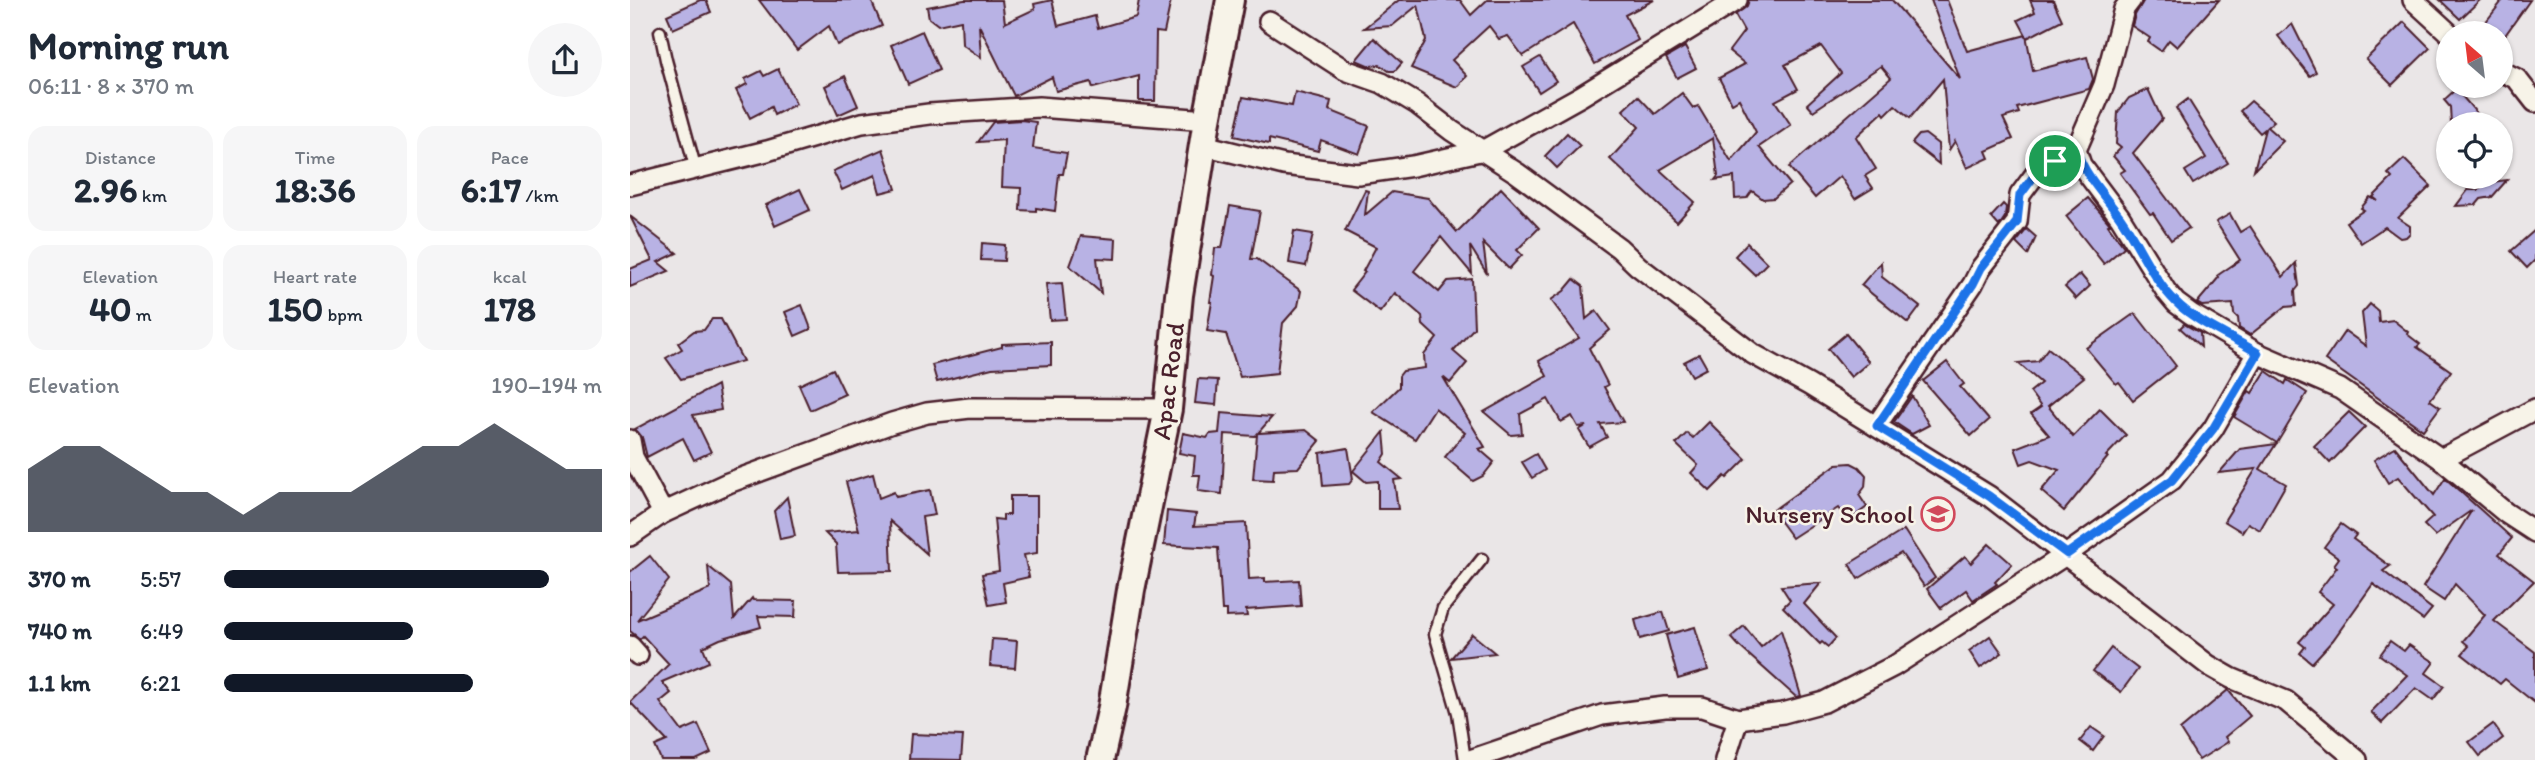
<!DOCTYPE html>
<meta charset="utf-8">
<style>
body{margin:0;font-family:Itim,sans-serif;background:#f6f6f7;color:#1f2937;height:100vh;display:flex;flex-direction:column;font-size:26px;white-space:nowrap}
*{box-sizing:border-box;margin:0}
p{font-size:23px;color:#747a83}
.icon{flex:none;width:38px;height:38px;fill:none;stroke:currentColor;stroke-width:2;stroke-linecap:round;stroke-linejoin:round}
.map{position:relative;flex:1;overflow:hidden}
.sheet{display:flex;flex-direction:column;background:#fff;width:630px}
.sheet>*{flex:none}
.needle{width:46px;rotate:332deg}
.controls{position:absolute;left:1806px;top:21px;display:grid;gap:14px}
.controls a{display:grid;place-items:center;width:77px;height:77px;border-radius:50%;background:#fff;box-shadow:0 2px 5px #0004;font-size:35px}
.pin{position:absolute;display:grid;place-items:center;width:60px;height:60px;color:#fff;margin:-30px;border:4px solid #fff;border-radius:50%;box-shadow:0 2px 7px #0007}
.round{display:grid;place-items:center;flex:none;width:74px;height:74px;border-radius:37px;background:#f6f6f7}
.head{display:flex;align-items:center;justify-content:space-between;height:119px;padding:0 28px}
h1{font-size:38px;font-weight:700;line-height:52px}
.metrics{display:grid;grid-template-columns:repeat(3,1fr);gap:10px;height:119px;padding:7px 28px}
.metrics div{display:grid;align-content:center;border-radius:18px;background:#f6f6f7;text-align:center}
.metrics b{font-size:35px;font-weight:700}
.metrics small{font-size:19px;font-weight:400}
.metrics p{font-size:19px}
.chart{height:196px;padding:14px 28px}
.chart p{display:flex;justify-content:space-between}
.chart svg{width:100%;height:126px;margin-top:7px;fill:#111827;opacity:.7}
ul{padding:0 28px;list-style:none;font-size:23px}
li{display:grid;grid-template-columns:112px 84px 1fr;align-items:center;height:52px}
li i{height:18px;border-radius:9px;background:#111827}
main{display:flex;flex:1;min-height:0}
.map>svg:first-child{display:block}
.building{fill:#b8b2e4;stroke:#4a1f2b;stroke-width:2}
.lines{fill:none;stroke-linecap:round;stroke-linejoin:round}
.service-casing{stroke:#4a1f2b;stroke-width:15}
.minor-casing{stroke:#4a1f2b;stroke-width:24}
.secondary-casing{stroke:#4a1f2b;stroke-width:32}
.service{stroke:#f7f3e8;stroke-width:10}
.minor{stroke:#f7f3e8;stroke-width:19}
.secondary{stroke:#f7f3e8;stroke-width:26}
.route-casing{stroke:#fff;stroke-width:14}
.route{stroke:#1a73e8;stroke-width:9}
.labels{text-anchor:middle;stroke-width:5;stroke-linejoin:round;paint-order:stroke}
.street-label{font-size:26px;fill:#4a1f2b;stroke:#f7f3e8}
.poi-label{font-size:26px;fill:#4a1f2b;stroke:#f7f3e8;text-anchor:end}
</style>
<main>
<section class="sheet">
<div class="head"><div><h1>Morning run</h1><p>06:11 · 8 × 370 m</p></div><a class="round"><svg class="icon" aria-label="share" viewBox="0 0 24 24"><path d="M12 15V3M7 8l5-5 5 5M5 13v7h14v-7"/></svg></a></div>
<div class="metrics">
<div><p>Distance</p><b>2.96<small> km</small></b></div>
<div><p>Time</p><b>18:36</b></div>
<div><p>Pace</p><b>6:17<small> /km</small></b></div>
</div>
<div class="metrics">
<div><p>Elevation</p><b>40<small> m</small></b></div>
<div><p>Heart rate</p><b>150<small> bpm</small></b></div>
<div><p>kcal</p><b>178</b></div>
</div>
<div class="chart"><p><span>Elevation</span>190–194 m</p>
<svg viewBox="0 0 160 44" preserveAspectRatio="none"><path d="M0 44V22L10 14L20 14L30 22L40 30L50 30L60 38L70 30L80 30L90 30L100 22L110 14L120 14L130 6L140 14L150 22L160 22V44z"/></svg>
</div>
<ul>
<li><b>370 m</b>5:57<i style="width:86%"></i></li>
<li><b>740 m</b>6:49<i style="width:50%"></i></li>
<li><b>1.1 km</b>6:21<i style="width:66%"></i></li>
</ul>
</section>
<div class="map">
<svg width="1905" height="760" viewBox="0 0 1905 760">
<rect width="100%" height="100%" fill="#eae6e7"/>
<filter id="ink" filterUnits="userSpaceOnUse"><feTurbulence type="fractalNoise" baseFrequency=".0143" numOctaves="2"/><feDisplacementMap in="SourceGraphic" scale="14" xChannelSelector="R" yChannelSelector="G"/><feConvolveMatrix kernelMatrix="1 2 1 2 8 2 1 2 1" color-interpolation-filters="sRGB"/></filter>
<g filter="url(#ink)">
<g class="building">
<path d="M70 0H76L81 12 43 29 37 15Z"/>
<path d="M129 0H241L252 26 207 45 199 26 167 50Z"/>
<path d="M334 0H372L375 23 405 9 404 4 422 0 428 26 465 16 468 28 506 17 509 0H541L534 33 526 32 525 101H509V76L463 88 461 82 426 91 422 77 384 96 349 25 351 58 332 44 331 20 308 25 299 18 297 7Z"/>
<path d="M769 0H830L841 15 857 0H1024L995 15 1008 40 965 64 943 24 893 56 878 36 869 39 859 26 822 60 837 76 827 87 781 68 796 40 788 5 762 26 734 28Z"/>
<path d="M1119 0H1262L1330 79 1301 0H1317L1337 51 1396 35 1388 20 1405 12 1400 0H1423L1432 20 1397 38 1396 35 1403 71 1457 57 1463 79 1459 89 1387 108 1389 113 1373 118 1383 139 1356 151 1359 158 1337 168 1325 141 1319 150 1313 79 1280 118 1265 105 1255 115 1253 112 1226 137 1246 169 1235 176 1243 188 1225 199 1210 176 1185 198 1159 167 1261 78 1251 66 1183 111 1177 104 1211 73 1191 46 1155 65 1168 89 1145 101 1161 125 1129 147 1160 184 1144 198 1133 199 1122 191 1117 198 1105 199 1104 177 1085 180 1088 176 1083 138 1030 170 1065 202 1047 222 980 159 1009 127 993 110 1008 96 1025 114 1052 93 1063 108 1068 106 1101 161 1126 132 1109 99 1102 103 1089 78 1115 64 1099 51 1114 31 1105 15 1117 6Z"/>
<path d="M1514 0H1589L1547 47 1539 40 1531 51 1518 42 1520 38 1502 26 1505 15Z"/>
<path d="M1810 0H1850L1830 19Z"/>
<path d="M1873 0H1900L1871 41V33H1847Z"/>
<path d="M1774 22 1800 48 1762 85 1736 59Z"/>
<path d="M1662 24 1686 72 1680 76 1648 36Z"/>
<path d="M292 31 309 70 278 84 261 45Z"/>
<path d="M744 38 772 63 765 71H759L750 65 740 66 726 60Z"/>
<path d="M1055 47 1066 68 1047 78 1036 58Z"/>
<path d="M910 57 926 81 909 92 893 67Z"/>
<path d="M148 69 166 104 144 115 141 107 120 118 106 90 117 84 115 79 131 71 134 76Z"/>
<path d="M215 76 228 106 208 115 195 86Z"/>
<path d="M1518 89 1532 119 1503 153 1559 228 1541 240 1523 213 1520 214 1490 173 1495 170 1483 156 1491 148 1486 144 1488 112 1499 98Z"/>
<path d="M1826 89 1850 117 1841 124H1821L1820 107 1814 100Z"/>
<path d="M665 92 701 101 699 110 739 126 729 154 691 140 688 151 639 139V144L604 136 613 97 662 106Z"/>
<path d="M1558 99 1598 163 1563 184 1555 171 1576 158 1546 108Z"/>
<path d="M1621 101 1644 121 1637 127 1653 141 1624 170 1635 129 1630 133 1610 111Z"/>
<path d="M391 120 406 122 403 148 437 153 433 174H429L425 211 406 208V211L390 210 391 188 372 187 374 140 348 142 363 122Z"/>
<path d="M937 133 950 146 927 168 915 156Z"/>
<path d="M1295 134 1308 144 1309 164 1282 143 1289 135Z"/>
<path d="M253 149 266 189 250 193 245 175 212 190 203 171Z"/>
<path d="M1774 159 1801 186 1768 218 1780 226V233L1776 237 1770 238 1755 227 1731 243 1716 222 1734 210 1731 208 1740 197 1748 201 1743 197 1762 178 1758 174Z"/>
<path d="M1877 180 1862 197 1851 199 1846 205 1826 206 1838 190H1848L1854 183Z"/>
<path d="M871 188 909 228 887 250 892 255 879 269 853 243 857 274 840 246 842 274 811 237 784 271 809 292 818 281 842 279 844 328 823 351 837 363 820 383 813 377 855 447 849 449 864 462 853 476 843 481 815 457 835 433 805 408 785 439 743 412 769 387V376L773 371 795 368 794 355 807 338 793 325 792 316 765 293 750 312 721 290 735 272 733 271 746 247 715 231 735 190 738 191 735 215 762 192 798 198 827 232Z"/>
<path d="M170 189 180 210 145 226 136 205Z"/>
<path d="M1458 198 1480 224 1478 225 1494 247 1474 264 1436 216Z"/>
<path d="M1373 204 1376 207 1375 217 1369 226 1361 217Z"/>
<path d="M600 206 630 211 621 259H627L671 291 668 306 653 323 647 373 610 377 596 334 577 331 582 302H580L584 276 582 275 585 248H592Z"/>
<path d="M1600 214 1610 232 1620 226 1653 277 1666 263 1669 286 1665 291 1666 306 1655 307 1620 335 1609 328 1608 318 1604 314 1603 304 1572 306 1567 303 1589 277 1588 275 1610 260 1586 222Z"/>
<path d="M0 216 47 253 28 262 39 271 0 287V269L22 260Z"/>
<path d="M1397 229 1406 237 1398 255 1386 243Z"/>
<path d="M1905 230V260L1897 268 1881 251Z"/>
<path d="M664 231 683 234 676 266 659 263Z"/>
<path d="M451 236 486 239 485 259 467 258 471 293 440 266Z"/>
<path d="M352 243 375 245 374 261 351 260Z"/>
<path d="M1117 243 1137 263 1125 275 1105 256Z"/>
<path d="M1251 262 1252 277 1290 307 1278 323 1231 285Z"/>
<path d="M1450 274 1460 286 1446 299 1435 287Z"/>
<path d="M944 279 953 286 956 319 966 311 980 330 959 348 978 385 974 387 993 422 970 424 977 437 959 447 949 430 956 426 948 427 942 416 931 422 918 399 890 414 892 434 881 435 854 412 917 376 909 361 949 338 921 300 934 291Z"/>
<path d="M432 283 436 319 420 320 416 284Z"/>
<path d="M1740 304 1748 311 1749 322 1763 320 1778 332 1777 334 1790 344 1787 347 1821 371 1800 400 1810 407 1793 430 1695 360 1715 331 1736 346 1732 313Z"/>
<path d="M172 305 181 329 165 336 155 312Z"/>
<path d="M1505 313 1546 366 1503 400 1489 382 1486 384 1456 348Z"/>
<path d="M82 319H91L113 361 51 379 36 358 52 349 48 343 64 331 74 330Z"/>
<path d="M1554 324 1570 333 1571 347 1550 328Z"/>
<path d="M1216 334 1239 362 1221 377 1198 349Z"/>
<path d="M421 342V365L362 368 307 382 302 365 372 347V344Z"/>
<path d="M1418 348 1454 377 1418 406 1443 437 1470 409 1496 435 1476 456 1478 457 1434 511 1411 491 1429 470 1402 460 1391 464 1385 448 1419 435 1401 414 1411 407 1400 392 1411 383 1388 363 1408 361Z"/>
<path d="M1069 354 1077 368 1062 376 1054 362Z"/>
<path d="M1317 362 1334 384 1330 387 1359 420 1341 436 1293 381Z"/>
<path d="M203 369 215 394 180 410 169 385Z"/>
<path d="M1636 371 1655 384 1657 380 1677 393 1647 443 1604 417 1619 391 1622 393Z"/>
<path d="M568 379 588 380 586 405 565 403Z"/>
<path d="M87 385 91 410 63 415 81 452 64 460 53 438 17 457 12 437 5 429Z"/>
<path d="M1282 396 1299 425 1282 434 1264 422Z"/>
<path d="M1719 412 1735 427 1700 463 1684 446Z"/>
<path d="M591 413 642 417 628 433 676 430 690 441 668 468 644 469 643 480 623 479 627 435 625 436 595 434 592 494 568 491 570 475H563L565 456 549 453 553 433 577 438 580 434 589 433Z"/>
<path d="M1079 422 1116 459 1097 478 1095 476 1080 491 1061 473 1068 465 1046 444 1057 433 1063 438Z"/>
<path d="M754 432 756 454 751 462 772 479 764 480 768 509H748V481L736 482 723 471Z"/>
<path d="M1646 444 1630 469 1656 484 1630 530 1618 523 1612 532 1594 521 1626 469 1589 473 1610 449Z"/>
<path d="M1765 447 1804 495 1815 478 1882 538 1869 554 1904 581 1864 621 1905 652V703L1875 679 1870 684 1832 654 1839 646 1833 641 1855 615 1825 584 1814 601 1793 587 1842 510 1805 536 1794 525 1803 517 1768 477 1758 483 1744 460Z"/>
<path d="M718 448 723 479 719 484 693 486 690 453Z"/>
<path d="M906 454 915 470 902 478 892 462Z"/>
<path d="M1221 463 1229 467 1236 475 1235 487 1229 495 1237 507 1218 521 1208 508 1162 538 1142 511 1207 464Z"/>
<path d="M243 474 249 498 264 492 266 497 300 490 305 515 292 517 297 554 260 521 262 571 208 572 206 544 195 533 229 530 216 482Z"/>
<path d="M380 496H407V553L394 555 399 577 373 583 376 602 359 605 352 574 369 571 364 519 373 520V515H380Z"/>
<path d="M157 497 165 536 150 539 144 511Z"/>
<path d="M537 511 566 514 564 526 616 523 619 579 635 578V582L669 580 671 606 616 610 617 616 596 617V610H592L588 548 534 545Z"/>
<path d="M1711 524 1726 535 1723 539 1760 566 1753 571 1802 609 1793 620 1743 584 1703 640 1682 663 1670 653 1675 647 1669 642 1703 604 1688 592 1707 567 1704 565 1709 558 1694 547Z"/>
<path d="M1274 530 1305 578 1294 586 1271 553 1228 579 1219 564Z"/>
<path d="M1359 544 1382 564 1365 582 1367 584 1343 600 1336 590 1311 608 1297 589 1335 556 1341 563Z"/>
<path d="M20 556 39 580 7 620 80 589 78 566 101 585 104 619 122 598 123 600 166 601 165 617 128 616 131 627 90 639 73 647 79 662 32 682 41 693 30 702 52 731 68 724 81 753 66 760H31L25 746 37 741 0 702 39 664 13 636 10 639 0 631V572Z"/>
<path d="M1191 583 1174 604 1206 638 1198 647 1192 642 1190 644 1153 607 1160 600 1151 586Z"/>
<path d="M1033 612 1039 631 1010 639 1005 620Z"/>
<path d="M1114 626 1131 647 1151 630 1171 696 1166 697 1109 646 1101 637Z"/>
<path d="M1065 627 1078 670 1048 679 1036 635Z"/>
<path d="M842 634 865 653 821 658Z"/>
<path d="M1360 636 1372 653 1350 668 1339 651Z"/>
<path d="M362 639 387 641 385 668 360 666Z"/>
<path d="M1760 641 1774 651 1779 645 1804 662 1796 673 1814 686 1803 700 1786 688 1752 723 1741 712 1777 675 1750 655Z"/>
<path d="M1481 648 1508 669 1491 692 1463 671Z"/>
<path d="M1598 690 1620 716 1595 737 1598 742 1569 760 1550 730Z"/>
<path d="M1863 724 1873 738 1850 756 1839 742Z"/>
<path d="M1461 727 1474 736 1463 751 1450 741Z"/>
<path d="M281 734 333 736 331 760 279 759Z"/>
</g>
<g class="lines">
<defs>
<g id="service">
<path d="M30 32 36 60 66 170"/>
<path d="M835 760 828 713 805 634 813 608 852 559"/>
</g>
<g id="minor">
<path d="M1501 0 1494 9 1474 85 1446 150 1451 165 1490 217 1536 291 1546 303 1561 314 1627 353 1710 389 1811 459 1876 513 1905 532"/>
<path d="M1783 0 1819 33"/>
<path d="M639 21 715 70 752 83 787 104 822 131 887 173 989 248 1008 266 1123 354 1179 385 1359 496 1578 665 1601 678 1656 701 1727 760"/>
<path d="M1871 71 1887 79 1905 102"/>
<path d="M573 145 654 165 728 174 783 166 854 150 951 96 1107 0"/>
<path d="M0 185 137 151 232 123 299 114 409 107 577 120"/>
<path d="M1246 426 1343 284 1351 268 1387 222 1390 195 1407 172 1446 150"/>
<path d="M0 440 3 457 33 513"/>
<path d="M1811 459 1905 409"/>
<path d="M0 536 33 513 98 483 262 423 297 413 340 408 538 409"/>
<path d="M0 646 8 655"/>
<path d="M840 760 972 715 1035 707H1072L1108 719 1153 713 1194 702 1264 666 1437 554 1542 480 1583 429 1627 353"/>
<path d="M1095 760 1108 719"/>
</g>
<path id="secondary" d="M470 760 482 707 501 590 538 409 549 295 577 120 600 0"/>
</defs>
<use href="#service" class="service-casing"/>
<use href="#minor" class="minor-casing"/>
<use href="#secondary" class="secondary-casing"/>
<use href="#service" class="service"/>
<use href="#minor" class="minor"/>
<use href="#secondary" class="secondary"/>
</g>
</g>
<g class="lines" filter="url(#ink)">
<defs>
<path id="route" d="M1446 150C1455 176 1474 195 1490 217 1509 244 1522 279 1546 302 1564 321 1604 338 1628 353L1583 429 1542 480 1437 554 1359 496 1247 426 1343 284 1351 268 1387 222 1390 195 1407 172Z"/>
</defs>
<use href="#route" class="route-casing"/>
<use href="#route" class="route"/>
</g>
<defs>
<symbol id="school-ring" viewBox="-11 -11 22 22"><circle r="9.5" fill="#f7f3e8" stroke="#d1495b" stroke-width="1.5"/><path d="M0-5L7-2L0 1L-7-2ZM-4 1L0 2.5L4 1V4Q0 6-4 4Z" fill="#d1495b"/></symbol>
</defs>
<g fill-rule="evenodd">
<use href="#school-ring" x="1289" y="495" width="38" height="38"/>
</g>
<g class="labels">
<g class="street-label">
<text transform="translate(538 381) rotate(-83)" y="9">Apac Road</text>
</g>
<g class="poi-label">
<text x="1284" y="523">Nursery School</text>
</g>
</g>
</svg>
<div class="controls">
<a><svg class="needle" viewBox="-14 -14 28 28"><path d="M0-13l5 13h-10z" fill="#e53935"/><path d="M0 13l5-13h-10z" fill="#747a83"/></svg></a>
<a><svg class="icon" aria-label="locate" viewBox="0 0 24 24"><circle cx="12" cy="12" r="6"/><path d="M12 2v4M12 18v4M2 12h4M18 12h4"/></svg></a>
</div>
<div class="pin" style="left:1425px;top:161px;background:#1e9e55"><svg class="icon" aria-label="arrive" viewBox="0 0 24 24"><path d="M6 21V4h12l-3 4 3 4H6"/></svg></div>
</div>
</main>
